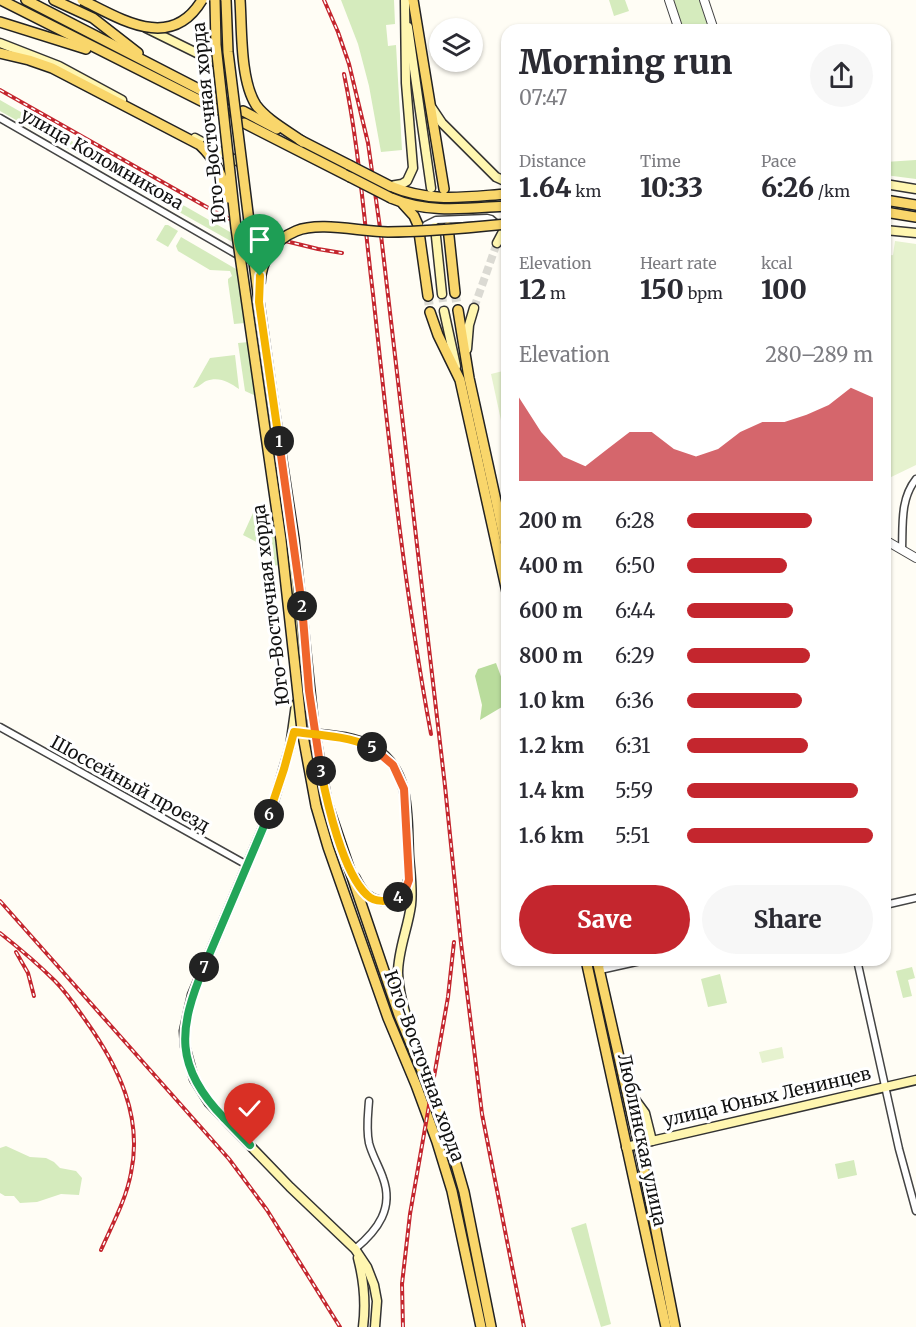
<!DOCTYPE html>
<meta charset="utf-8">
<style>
body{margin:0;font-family:Merriweather,serif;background:#f7f7f7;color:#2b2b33;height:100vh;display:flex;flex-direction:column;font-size:22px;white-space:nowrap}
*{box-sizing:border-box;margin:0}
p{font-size:20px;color:#7c7c81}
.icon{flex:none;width:33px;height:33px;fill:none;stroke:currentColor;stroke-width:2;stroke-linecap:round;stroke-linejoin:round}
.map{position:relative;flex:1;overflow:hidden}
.details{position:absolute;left:501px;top:24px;width:390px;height:942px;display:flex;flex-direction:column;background:#fff;border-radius:18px;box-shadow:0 2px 4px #0004}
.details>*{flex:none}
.controls{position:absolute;left:429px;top:18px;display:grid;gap:12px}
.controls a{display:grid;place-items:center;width:54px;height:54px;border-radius:50%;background:#fff;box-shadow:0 2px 4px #0004;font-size:30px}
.pin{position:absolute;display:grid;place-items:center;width:51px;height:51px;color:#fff;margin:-62px -26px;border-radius:50% 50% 50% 0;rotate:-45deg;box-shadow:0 0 6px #0007}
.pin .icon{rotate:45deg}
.km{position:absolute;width:30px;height:30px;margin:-15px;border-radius:50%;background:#222;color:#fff;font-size:16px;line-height:30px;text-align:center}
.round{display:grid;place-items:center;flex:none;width:63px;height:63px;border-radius:32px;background:#f7f7f7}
.summary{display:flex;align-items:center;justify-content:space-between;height:102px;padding:0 18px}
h1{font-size:33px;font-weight:800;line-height:45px}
.stats{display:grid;grid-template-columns:repeat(3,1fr);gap:9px;height:102px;padding:6px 18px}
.stats div{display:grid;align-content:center}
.stats b{font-size:26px;font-weight:800}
.stats small{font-size:16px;font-weight:400}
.stats p{font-size:16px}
.chart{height:168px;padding:12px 18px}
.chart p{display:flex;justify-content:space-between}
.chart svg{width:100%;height:108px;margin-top:6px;fill:#c4262e;opacity:.7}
.primary-button{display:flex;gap:12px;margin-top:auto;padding:12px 18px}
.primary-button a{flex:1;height:69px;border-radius:36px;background:#c4262e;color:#fff;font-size:24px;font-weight:800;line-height:69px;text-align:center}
.primary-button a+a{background:#f7f7f7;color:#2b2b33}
ul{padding:0 18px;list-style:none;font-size:20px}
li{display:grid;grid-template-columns:96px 72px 1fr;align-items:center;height:45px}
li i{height:15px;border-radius:8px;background:#c4262e}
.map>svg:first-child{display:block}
.green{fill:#d5ebbd}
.forest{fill:#b9dc9c}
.pitch{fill:#e6f2cf}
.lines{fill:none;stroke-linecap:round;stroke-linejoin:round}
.secondary-tunnel{stroke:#dbdad3;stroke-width:8;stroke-dasharray:8 4;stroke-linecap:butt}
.primary-tunnel{stroke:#dbdad3;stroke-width:9;stroke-dasharray:9 4.5;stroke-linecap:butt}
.minor-casing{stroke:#444;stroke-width:9}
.tertiary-casing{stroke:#444;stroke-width:10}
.secondary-casing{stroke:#333;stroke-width:11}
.primary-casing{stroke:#222;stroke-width:12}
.minor{stroke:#fff;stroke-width:6}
.tertiary{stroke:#fff;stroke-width:8}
.secondary{stroke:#fff6b0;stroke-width:8}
.primary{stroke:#f9d66b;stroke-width:9}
.rail-casing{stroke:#c4262e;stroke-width:4}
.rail{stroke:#fff;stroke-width:1.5;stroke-dasharray:4.5;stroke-linecap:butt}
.primary-bridge-casing{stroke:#222;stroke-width:12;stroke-linecap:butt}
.primary-bridge{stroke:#f9d66b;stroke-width:9}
.split-1-casing{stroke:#fff;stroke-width:12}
.split-2-casing{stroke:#fff;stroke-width:12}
.split-3-casing{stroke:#fff;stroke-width:12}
.split-4-casing{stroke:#fff;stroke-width:12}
.split-5-casing{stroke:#fff;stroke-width:12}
.split-6-casing{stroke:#fff;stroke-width:12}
.split-7-casing{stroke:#fff;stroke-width:12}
.split-8-casing{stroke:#fff;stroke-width:12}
.split-9-casing{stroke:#fff;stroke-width:12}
.split-1{stroke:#f5b400;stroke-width:8}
.split-2{stroke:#f0652b;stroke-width:8}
.split-3{stroke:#f0652b;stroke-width:8}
.split-4{stroke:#f5b400;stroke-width:8}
.split-5{stroke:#f0652b;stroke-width:8}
.split-6{stroke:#f5b400;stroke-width:8}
.split-7{stroke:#22a559;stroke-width:8}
.split-8{stroke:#22a559;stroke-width:8}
.split-9{stroke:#22a559;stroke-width:8}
.labels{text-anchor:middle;stroke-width:6;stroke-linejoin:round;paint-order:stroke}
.street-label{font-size:18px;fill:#111;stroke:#fff}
</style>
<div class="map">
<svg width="916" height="1327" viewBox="0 0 916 1327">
<rect width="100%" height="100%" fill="#fffdf5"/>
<g class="green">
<path d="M341 0H394L395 24 386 25 388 46 396 45 402 150 381 152 369 86 358 44Z"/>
<path d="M609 0H625L629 11 614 16Z"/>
<path d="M672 0H699L710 30H683Z"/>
<path d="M0 100 230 232 236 233V244L0 111Z"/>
<path d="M916 160V179L885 175V162Z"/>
<path d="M165 225H168L178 231 168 247 156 240Z"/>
<path d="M181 237 236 269 245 323 234 324 228 282V279L232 276 230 271 210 270 178 251 176 246Z"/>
<path d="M249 342 256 396 245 391 238 343Z"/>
<path d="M235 355 239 389C229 382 219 376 206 381 201 384 199 387 193 388L210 358Z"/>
<path d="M253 513 272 524 280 565 271 566 266 547 243 535Z"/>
<path d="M912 967 915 978 908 980 912 996 903 998 896 971Z"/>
<path d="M720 974 727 1003 708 1007 701 979Z"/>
<path d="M6 1146 30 1157 46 1158 54 1162 60 1168 76 1171 82 1178 79 1195 61 1194 37 1202 20 1203 14 1196H5L0 1193V1148Z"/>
<path d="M854 1160 857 1175 838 1179 835 1164Z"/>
<path d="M586 1223 611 1324 601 1327 571 1228Z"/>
</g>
<path class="forest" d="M496 663 503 682 507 684V704L480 720 482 705 475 676 478 669Z"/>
<g class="pitch">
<path d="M895 241 916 244V465L885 480V256L893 255Z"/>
<path d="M507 370V448L491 374Z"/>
<path d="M782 1047 784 1058 762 1063 759 1052Z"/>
</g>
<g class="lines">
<g class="secondary-tunnel">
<path d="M442 294 444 311"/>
<path d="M474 308 497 243"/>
</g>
<g class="primary-tunnel">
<path d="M455 293 458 310"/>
<path d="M428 296 430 312"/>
</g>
<defs>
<g id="minor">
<path d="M0 118 236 254 251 260"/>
<path d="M422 234 426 225 436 220 487 218 491 219 498 225"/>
<path d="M902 549C903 525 900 499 916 479"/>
<path d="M0 727 247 865"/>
<path d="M885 905 916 898"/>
<path d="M857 960 899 1149 916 1211"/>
<path d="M600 970 645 960"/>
<path d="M355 1249C378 1230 394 1208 383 1178 379 1166 372 1155 369 1143 366 1129 368 1115 369 1101"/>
</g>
<g id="tertiary">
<path d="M669 0 679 30"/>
<path d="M704 0 714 30"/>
<path d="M885 540 916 558"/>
</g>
<g id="secondary">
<path d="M408 27 431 188"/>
<path d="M146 28 217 63 225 69 230 76"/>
<path d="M0 43 59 66 122 100"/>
<path d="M432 108 442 123 496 177 507 182"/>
<path d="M195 138 239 162"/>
<path d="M885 184 916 189"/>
<path d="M390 186 402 184 407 181 413 168 406 83 405 1"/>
<path d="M435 227 442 294"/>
<path d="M885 230 916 233"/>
<path d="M497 243 507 224"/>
<path d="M444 311 456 366"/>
<path d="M467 349 469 325 474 308"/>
<path d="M279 472 296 608 299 668"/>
<path d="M296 704 290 747 273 804 192 995 184 1031 185 1046 194 1079 209 1103 290 1187 355 1249 367 1267 374 1285 377 1301 375 1327"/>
<path d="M297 732C322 735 351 734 373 747 412 769 407 817 409 855 410 871 413 889 411 905 408 928 398 950 398 973 399 996 407 1018 413 1040"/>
<path d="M355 877C359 884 362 892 369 896 385 908 405 896 409 878"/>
<path d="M626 1087 645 1113 652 1141"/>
<path d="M626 1147 916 1080"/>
<path d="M358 1258C364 1281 366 1304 363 1327"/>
</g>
<g id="primary">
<path d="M1 0 225 113"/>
<path d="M26 0 224 102"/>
<path d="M54 0 93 18 138 53"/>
<path d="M240 0C242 29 240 80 256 105 267 120 288 131 303 142"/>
<path d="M413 0 444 189"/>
<path d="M0 22 86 49"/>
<path d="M0 53 29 60 52 68 200 145"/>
<path d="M243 111 277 129"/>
<path d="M244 123 350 177"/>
<path d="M300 140 349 165"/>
<path d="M390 186C431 203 464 197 507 194"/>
<path d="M391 198C428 214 468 208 507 206"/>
<path d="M885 200 916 205"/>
<path d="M403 204 414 216 418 225 428 296"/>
<path d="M885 212 916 217"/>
<path d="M448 227 455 293"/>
<path d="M259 302 273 402"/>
<path d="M458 310 469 378 507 551"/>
<path d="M430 312 438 335 460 380 507 592"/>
<path d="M327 803 399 1015 446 1129 464 1192 491 1327"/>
<path d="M316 806 328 847 388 1018 416 1085 437 1142 452 1191 481 1327"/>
<path d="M586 960 666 1327"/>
<path d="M597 960 642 1159 675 1327"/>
</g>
</defs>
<use href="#minor" class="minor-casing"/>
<use href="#tertiary" class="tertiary-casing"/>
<use href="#secondary" class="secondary-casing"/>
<use href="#primary" class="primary-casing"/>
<use href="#minor" class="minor"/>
<use href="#tertiary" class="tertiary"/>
<use href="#secondary" class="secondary"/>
<use href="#primary" class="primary"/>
<defs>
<g id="rail">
<path d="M324 0 338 32 349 64 368 143 381 235 445 786 461 943 482 1114 524 1327"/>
<path d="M344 74C359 146 364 221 373 294 389 441 404 588 431 734"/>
<path d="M0 90 219 214 269 237 318 249 342 253"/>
<path d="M0 901 229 1159 267 1210 340 1327"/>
<path d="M0 933C19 948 38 964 55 981 67 993 76 1007 86 1021 118 1066 143 1116 131 1173 126 1200 112 1225 101 1250"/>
<path d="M16 952 28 973 34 996"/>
<path d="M403 1327 402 1284 410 1214 448 997 454 942"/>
</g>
</defs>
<use href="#rail" class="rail-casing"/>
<use href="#rail" class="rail"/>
<defs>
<g id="primary-bridge">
<path d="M82 0C121 19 171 52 202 0"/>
<path d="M215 0 216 45 236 228 281 540 302 730 316 806"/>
<path d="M226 0 228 52 259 302"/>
<path d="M200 145C216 160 223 177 228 198"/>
<path d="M349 165 390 186"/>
<path d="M350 177 391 198"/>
<path d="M260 284C261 260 274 240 296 231 320 221 361 232 388 232 428 232 467 228 507 224"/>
<path d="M273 402 294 539 314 729 327 803"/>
</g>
</defs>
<use href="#primary-bridge" class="primary-bridge-casing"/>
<use href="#primary-bridge" class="primary-bridge"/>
</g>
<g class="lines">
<defs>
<path id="split-1" d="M260 276 259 302 279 441"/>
<path id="split-2" d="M279 441 302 606"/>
<path id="split-3" d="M302 606 309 691 321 771"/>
<path id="split-4" d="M321 771C327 803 343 873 367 895 375 903 388 902 398 897"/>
<path id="split-5" d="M372 747 393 765 404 789 409 880 406 888 398 897"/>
<path id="split-6" d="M269 814 284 769 294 732C320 735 347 736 372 747"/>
<path id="split-7" d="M204 967 269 814"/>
<path id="split-8" d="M204 967C178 1029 174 1067 224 1118"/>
<path id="split-9" d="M224 1118 250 1145"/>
</defs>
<use href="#split-1" class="split-1-casing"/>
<use href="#split-2" class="split-2-casing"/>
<use href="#split-3" class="split-3-casing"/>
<use href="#split-4" class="split-4-casing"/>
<use href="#split-5" class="split-5-casing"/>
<use href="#split-6" class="split-6-casing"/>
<use href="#split-7" class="split-7-casing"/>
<use href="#split-8" class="split-8-casing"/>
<use href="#split-9" class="split-9-casing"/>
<use href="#split-1" class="split-1"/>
<use href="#split-2" class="split-2"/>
<use href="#split-3" class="split-3"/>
<use href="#split-4" class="split-4"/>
<use href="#split-5" class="split-5"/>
<use href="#split-6" class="split-6"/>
<use href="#split-7" class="split-7"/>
<use href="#split-8" class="split-8"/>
<use href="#split-9" class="split-9"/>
</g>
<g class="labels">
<g class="street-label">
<text transform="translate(209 123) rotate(-96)" y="6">Юго-Восточная хорда</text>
<text transform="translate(102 159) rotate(30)" y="6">улица Коломникова</text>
<text transform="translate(271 605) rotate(-97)" y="6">Юго-Восточная хорда</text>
<text transform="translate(130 784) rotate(29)" y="6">Шоссейный проезд</text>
<text transform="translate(424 1066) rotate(70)" y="6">Юго-Восточная хорда</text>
<text transform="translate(767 1097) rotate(-13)" y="6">улица Юных Ленинцев</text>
<text transform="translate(642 1140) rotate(78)" y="6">Люблинская улица</text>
</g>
</g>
</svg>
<div class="controls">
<a><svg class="icon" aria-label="layers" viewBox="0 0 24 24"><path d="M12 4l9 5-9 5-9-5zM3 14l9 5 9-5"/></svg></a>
</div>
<div class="pin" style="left:260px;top:276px;background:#1e9e55"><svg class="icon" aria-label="arrive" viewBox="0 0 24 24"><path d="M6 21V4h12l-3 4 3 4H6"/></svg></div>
<div class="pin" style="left:250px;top:1145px;background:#d93025"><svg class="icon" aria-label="check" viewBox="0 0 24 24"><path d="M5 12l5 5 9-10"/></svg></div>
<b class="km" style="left:279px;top:441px">1</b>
<b class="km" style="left:302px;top:606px">2</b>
<b class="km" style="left:321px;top:771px">3</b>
<b class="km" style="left:398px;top:897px">4</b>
<b class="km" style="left:372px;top:747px">5</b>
<b class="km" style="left:269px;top:814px">6</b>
<b class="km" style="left:204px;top:967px">7</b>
<section class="details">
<div class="summary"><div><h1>Morning run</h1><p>07:47</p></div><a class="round"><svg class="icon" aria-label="share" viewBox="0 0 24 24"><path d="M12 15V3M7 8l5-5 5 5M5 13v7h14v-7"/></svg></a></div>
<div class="stats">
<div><p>Distance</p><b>1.64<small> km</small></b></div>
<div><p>Time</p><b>10:33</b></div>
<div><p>Pace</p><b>6:26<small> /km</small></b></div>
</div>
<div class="stats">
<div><p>Elevation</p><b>12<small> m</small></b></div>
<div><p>Heart rate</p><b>150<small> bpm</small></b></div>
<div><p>kcal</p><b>100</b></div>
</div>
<div class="chart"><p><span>Elevation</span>280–289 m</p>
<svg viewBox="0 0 160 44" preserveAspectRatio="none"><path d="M0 44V10L10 24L20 34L30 38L40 31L50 24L60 24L70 31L80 34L90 31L100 24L110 20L120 20L130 17L140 13L150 6L160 10V44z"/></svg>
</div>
<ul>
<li><b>200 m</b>6:28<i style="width:67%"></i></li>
<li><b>400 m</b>6:50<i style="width:54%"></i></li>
<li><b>600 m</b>6:44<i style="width:57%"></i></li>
<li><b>800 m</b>6:29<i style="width:66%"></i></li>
<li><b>1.0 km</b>6:36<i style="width:62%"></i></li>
<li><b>1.2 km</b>6:31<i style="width:65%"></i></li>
<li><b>1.4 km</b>5:59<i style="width:92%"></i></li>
<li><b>1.6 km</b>5:51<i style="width:100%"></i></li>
</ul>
<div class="primary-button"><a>Save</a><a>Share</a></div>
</section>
</div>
